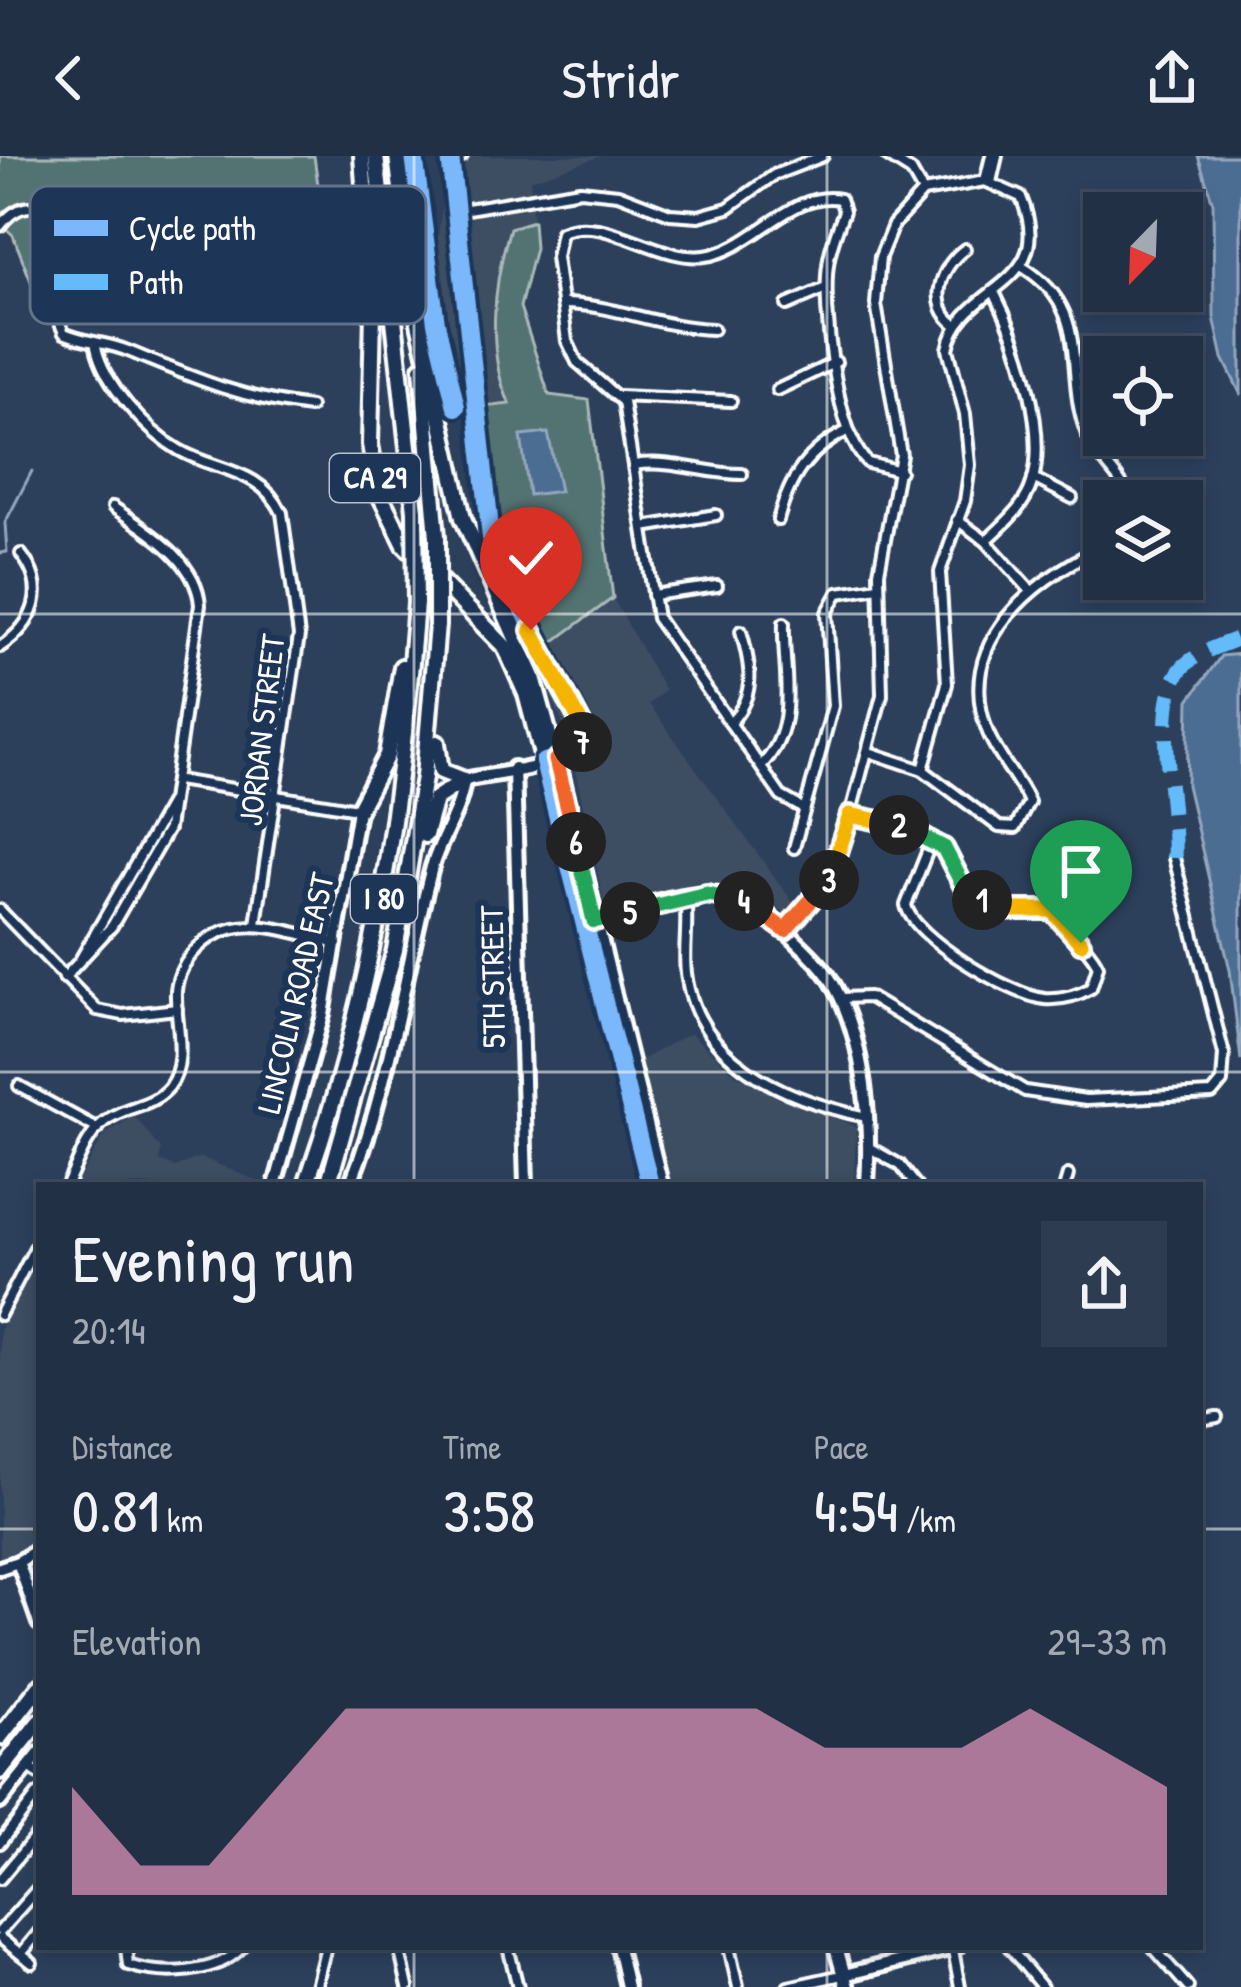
<!DOCTYPE html>
<meta charset="utf-8">
<style>
body{margin:0;font-family:"Patrick Hand",sans-serif;background:#2d3c50;color:#f1f3f6;height:100vh;display:flex;flex-direction:column;font-size:45px;white-space:nowrap}
*{box-sizing:border-box;margin:0}
p{font-size:39px;color:#a2a9b3}
.icon{flex:none;width:66px;height:66px;fill:none;stroke:currentColor;stroke-width:2;stroke-linecap:round;stroke-linejoin:round}
.map{position:relative;flex:1;overflow:hidden}
.drawer{position:absolute;left:36px;top:1026px;width:1167px;height:768px;display:flex;flex-direction:column;background:#213045;border-radius:0px;box-shadow:0 6px 18px #0003,0 0 0 3px #3e4b5e}
.drawer>*{flex:none}
.needle{width:78px;rotate:203deg}
.controls{position:absolute;left:1083px;top:36px;display:grid;gap:24px}
.controls a{display:grid;place-items:center;width:120px;height:120px;border-radius:0px;background:#213045;box-shadow:0 6px 18px #0003,0 0 0 3px #3e4b5e;font-size:60px}
.pin{position:absolute;display:grid;place-items:center;width:102px;height:102px;color:#fff;margin:-123px -51px;border-radius:50% 50% 50% 0;rotate:-45deg;box-shadow:0 0 12px #0007}
.pin .icon{rotate:45deg}
.km{position:absolute;width:60px;height:60px;margin:-30px;border-radius:50%;background:#222;color:#fff;font-size:33px;line-height:60px;text-align:center}
.round{display:grid;place-items:center;flex:none;width:126px;height:126px;border-radius:0px;background:#2d3c50}
.overview{display:flex;align-items:center;justify-content:space-between;height:204px;padding:0 36px}
h1{font-size:66px;font-weight:600;line-height:90px}
.stats{display:grid;grid-template-columns:repeat(3,1fr);gap:18px;height:204px;padding:12px 36px}
.stats div{display:grid;align-content:center}
.stats b{font-size:60px;font-weight:600}
.stats small{font-size:33px;font-weight:400}
.stats p{font-size:33px}
.chart{height:336px;padding:24px 36px}
.chart p{display:flex;justify-content:space-between}
.chart svg{width:100%;height:216px;margin-top:12px;fill:#e797bd;opacity:.7}
header{display:flex;justify-content:space-between;align-items:center;height:156px;padding:0 36px;background:#213045;font-size:54px;font-weight:600}
.map>svg:first-child{display:block}
.built{fill:#3d4d62}
.green{fill:#537372;stroke:#a9b9b8;stroke-width:3}
.water{fill:#4b6d91;stroke:#93a7bd;stroke-width:3}
.lines{fill:none;stroke-linecap:round;stroke-linejoin:round}
.stream{stroke:#93a7bd;stroke-width:3}
.street-casing{stroke:#fff;stroke-width:16}
.secondary-casing{stroke:#fff;stroke-width:20}
.primary-casing{stroke:#fff;stroke-width:21}
.highway-casing{stroke:#fff;stroke-width:22}
.street{stroke:#1d3557;stroke-width:8}
.secondary{stroke:#1d3557;stroke-width:10}
.primary{stroke:#1d3557;stroke-width:12}
.highway{stroke:#1d3557;stroke-width:14}
.highway-bridge-casing{stroke:#fff;stroke-width:22;stroke-linecap:butt}
.highway-bridge{stroke:#1d3557;stroke-width:14}
.quiet{stroke:#63bbfa;stroke-width:15;stroke-dasharray:30 15;stroke-linecap:butt}
.cycleway-casing{stroke:#1d3557;stroke-width:26}
.cycleway{stroke:#7ab7fb;stroke-width:18}
.split-1-casing{stroke:#fff;stroke-width:24}
.split-2-casing{stroke:#fff;stroke-width:24}
.split-3-casing{stroke:#fff;stroke-width:24}
.split-4-casing{stroke:#fff;stroke-width:24}
.split-5-casing{stroke:#fff;stroke-width:24}
.split-6-casing{stroke:#fff;stroke-width:24}
.split-7-casing{stroke:#fff;stroke-width:24}
.split-8-casing{stroke:#fff;stroke-width:24}
.split-1{stroke:#f5b400;stroke-width:15}
.split-2{stroke:#22a559;stroke-width:15}
.split-3{stroke:#f5b400;stroke-width:15}
.split-4{stroke:#f0652b;stroke-width:15}
.split-5{stroke:#22a559;stroke-width:15}
.split-6{stroke:#22a559;stroke-width:15}
.split-7{stroke:#f0652b;stroke-width:15}
.split-8{stroke:#f5b400;stroke-width:15}
.grid{fill:none;stroke:#fff;stroke-width:3;stroke-opacity:0.55}
.labels{text-anchor:middle;stroke-width:12;stroke-linejoin:round;paint-order:stroke}
.shield{fill:#1d3557;stroke:#bbc2cd;stroke-width:3}
.shield-label{font-size:30px;font-weight:bold;fill:#fff}
.street-label{font-size:33px;fill:#fff;stroke:#1d3557}
.key{fill:#1d3557;stroke:#617289;stroke-width:3}
.key-label{font-size:33px;fill:#fff}
</style>
<header><svg class="icon" aria-label="back" viewBox="0 0 24 24"><path d="M15 5l-7 7 7 7"/></svg>Stridr<svg class="icon" aria-label="share" viewBox="0 0 24 24"><path d="M12 15V3M7 8l5-5 5 5M5 13v7h14v-7"/></svg></header>
<div class="map">
<svg width="1241" height="1831" viewBox="0 0 1241 1831">
<rect width="100%" height="100%" fill="#2c405c"/>
<filter id="ink" filterUnits="userSpaceOnUse"><feTurbulence type="fractalNoise" baseFrequency=".00833" numOctaves="2"/><feDisplacementMap in="SourceGraphic" scale="24" xChannelSelector="R" yChannelSelector="G"/><feConvolveMatrix kernelMatrix="1 2 1 2 8 2 1 2 1" color-interpolation-filters="sRGB"/></filter>
<g filter="url(#ink)">
<g class="built">
<path d="M437 0H602L530 24 535 92 520 151 549 239 589 244 613 442 665 535 649 548 797 752 789 759 759 741 711 729 611 752 604 747 567 577 489 401 470 265 458 255 432 122 443 45Z"/>
<path d="M690 877 736 919 856 971 854 1029H672L641 904Z"/>
<path d="M134 960 161 993 160 1005 175 1011 200 1001 267 1029H76L105 978Z"/>
<path d="M39 1103V1385L0 1403V1175Z"/>
</g>
<g class="green">
<path d="M0 0H314L320 43 285 138 212 149 181 132 58 131 46 164 13 79 0 67Z"/>
<path d="M533 65 535 92 520 151 549 239 589 244 613 442 548 490 498 385 482 251 510 248C485 198 494 124 510 72Z"/>
</g>
<g class="water">
<path d="M1198 0H1241V239L1223 202 1214 161 1213 47Z"/>
<path d="M548 277 560 335 529 339 521 280Z"/>
<path d="M1241 498V904L1230 814 1187 629 1189 544 1221 500Z"/>
</g>
<g class="lines">
<path class="stream" d="M0 397 7 396 5 367 32 315"/>
<defs>
<g id="street">
<path d="M887 0 911 15 923 36"/>
<path d="M450 5 462 0"/>
<path d="M985 25 991 0"/>
<path d="M991 26 997 0"/>
<path d="M456 55 580 34 618 38 670 58 699 60 728 52 774 19 823 0"/>
<path d="M0 70C33 26 74 67 74 108 74 125 62 147 59 165L64 177C86 187 107 186 128 195 194 222 239 242 310 251"/>
<path d="M1021 110C1096 155 1061 218 1088 281 1099 305 1122 320 1130 345"/>
<path d="M562 148C614 148 656 171 713 173"/>
<path d="M787 149 826 132"/>
<path d="M956 169C927 149 940 111 965 93"/>
<path d="M96 191C104 228 146 275 179 294 216 316 261 312 282 357L299 480 256 768"/>
<path d="M777 234 836 206"/>
<path d="M619 240 731 245"/>
<path d="M634 309C673 303 703 318 742 318"/>
<path d="M1033 322 1072 342"/>
<path d="M778 364C790 321 807 295 847 275"/>
<path d="M957 364 986 385 1030 434"/>
<path d="M643 371 716 359"/>
<path d="M986 385C1004 368 1025 351 1032 327 1048 275 1019 185 995 138"/>
<path d="M653 439 717 430"/>
<path d="M0 491C36 467 48 432 21 398"/>
<path d="M730 567C757 538 751 510 741 475"/>
<path d="M869 596 923 614 999 671 1015 672 1029 646C1017 620 997 601 987 574 954 484 1034 424 1104 390"/>
<path d="M761 610C801 570 782 516 784 467"/>
<path d="M177 624 357 653"/>
<path d="M804 653 781 640 657 462 623 246 577 206 567 185 556 101 561 76C605 57 657 106 705 100 753 94 791 33 840 43L844 55C838 72 830 90 828 109 822 152 836 278 868 307L900 315"/>
<path d="M851 659 894 667 932 684"/>
<path d="M932 684C953 698 952 721 970 736 1010 773 1039 729 1076 780 1084 791 1093 798 1098 810L1091 832C1077 840 1061 844 1045 843 1012 840 912 781 906 749Z"/>
<path d="M794 692 833 550 827 457 838 437 878 431"/>
<path d="M685 742C689 767 683 792 686 817 697 907 788 944 866 961"/>
<path d="M0 754 97 854 123 859 177 853"/>
<path d="M785 774 821 736 838 705 882 539 879 416 901 299 876 148 880 101 893 69 923 36 985 25 1021 41C1059 133 961 126 948 193L965 258 970 309 965 345 940 416 947 528 923 614"/>
<path d="M80 804 171 646"/>
<path d="M64 822 112 770 168 673 200 449C197 404 148 376 113 351"/>
<path d="M841 842 869 841 1025 935 1086 944 1212 938 1222 926 1224 898 1174 702"/>
<path d="M19 930 98 973"/>
<path d="M870 992 900 1009 916 1029"/>
<path d="M67 1029C77 1009 86 980 104 966 124 949 152 952 169 931 188 906 176 869 176 841 175 826 182 810 192 798 231 751 287 775 337 788"/>
<path d="M1065 1029 1068 1019"/>
<path d="M0 1159 39 1084"/>
<path d="M1200 1264 1217 1261"/>
<path d="M29 1611 39 1618"/>
<path d="M0 1687 37 1639"/>
<path d="M0 1723 39 1676"/>
<path d="M0 1775 39 1731"/>
<path d="M0 1782 32 1807"/>
<path d="M126 1791 128 1809C162 1820 217 1819 242 1791"/>
<path d="M399 1791 408 1831"/>
<path d="M508 1791 518 1831"/>
<path d="M729 1791 738 1831"/>
<path d="M1009 1791 1042 1831"/>
<path d="M1153 1791 1188 1831"/>
<path d="M953 1794 960 1831"/>
<path d="M21 1798 39 1776"/>
<path d="M316 1831 325 1794"/>
<path d="M788 1831 842 1819"/>
</g>
<g id="secondary">
<path d="M514 612 526 1029"/>
<path d="M589 766C628 756 676 735 715 738 748 740 771 759 793 782 808 797 825 812 835 831 865 886 871 967 867 1029"/>
<path d="M275 1029 323 859 358 654"/>
<path d="M350 1029C391 926 404 817 432 711 441 680 460 657 464 624 497 616 573 615 584 578L492 391 450 0"/>
<path d="M18 1406 39 1393"/>
<path d="M0 1412 18 1406 39 1467"/>
<path d="M0 1646 39 1598"/>
<path d="M618 1791 627 1831"/>
<path d="M844 1819 957 1791"/>
</g>
<g id="primary">
<path d="M556 604 661 1029"/>
<path d="M544 606 650 1029"/>
<path d="M836 1791 847 1831"/>
</g>
<g id="highway">
<path d="M362 0 373 155 370 288 378 335 405 389 505 491 526 538 544 606"/>
<path d="M376 0 415 355"/>
<path d="M397 0 416 155"/>
<path d="M415 149 463 362 533 521 556 604"/>
<path d="M422 212 437 381"/>
<path d="M437 587 441 615 464 624"/>
<path d="M358 654 387 599 402 511"/>
<path d="M425 679 435 643 464 624"/>
<path d="M306 1029C375 831 400 655 416 447"/>
<path d="M328 1029 395 794 424 621 437 469"/>
<path d="M0 1581 39 1531"/>
<path d="M0 1615 39 1566"/>
</g>
</defs>
<use href="#street" class="street-casing"/>
<use href="#secondary" class="secondary-casing"/>
<use href="#primary" class="primary-casing"/>
<use href="#highway" class="highway-casing"/>
<use href="#street" class="street"/>
<use href="#secondary" class="secondary"/>
<use href="#primary" class="primary"/>
<use href="#highway" class="highway"/>
<defs>
<g id="highway-bridge">
<path d="M415 355 416 447"/>
<path d="M437 469V381"/>
</g>
</defs>
<use href="#highway-bridge" class="highway-bridge-casing"/>
<use href="#highway-bridge" class="highway-bridge"/>
<path class="quiet" d="M1174 702C1177 654 1150 545 1183 511 1197 496 1223 489 1241 481"/>
<defs>
<g id="cycleway">
<path d="M414 0 436 167 456 251"/>
<path d="M450 0 492 391 584 573C584 595 563 602 544 606L650 1029"/>
</g>
</defs>
<use href="#cycleway" class="cycleway-casing"/>
<use href="#cycleway" class="cycleway"/>
</g>
</g>
<g class="lines" filter="url(#ink)">
<defs>
<path id="split-1" d="M982 744 1008 754H1052L1081 787"/>
<path id="split-2" d="M899 669 944 692 964 731 982 744"/>
<path id="split-3" d="M829 724 850 659 899 669"/>
<path id="split-4" d="M744 745 785 774 829 724"/>
<path id="split-5" d="M630 756 707 738 744 745"/>
<path id="split-6" d="M576 686 594 765 630 756"/>
<path id="split-7" d="M576 686 556 604 582 586"/>
<path id="split-8" d="M531 474 584 573 582 586"/>
</defs>
<use href="#split-1" class="split-1-casing"/>
<use href="#split-2" class="split-2-casing"/>
<use href="#split-3" class="split-3-casing"/>
<use href="#split-4" class="split-4-casing"/>
<use href="#split-5" class="split-5-casing"/>
<use href="#split-6" class="split-6-casing"/>
<use href="#split-7" class="split-7-casing"/>
<use href="#split-8" class="split-8-casing"/>
<use href="#split-1" class="split-1"/>
<use href="#split-2" class="split-2"/>
<use href="#split-3" class="split-3"/>
<use href="#split-4" class="split-4"/>
<use href="#split-5" class="split-5"/>
<use href="#split-6" class="split-6"/>
<use href="#split-7" class="split-7"/>
<use href="#split-8" class="split-8"/>
</g>
<path class="grid" d="M414 0V1029M827 0V1029M0 458H1241M0 916H1241M0 1373H39M1200 1373H1241M414 1791V1831M827 1791V1831"/>
<g class="labels">
<g class="shield">
<rect x="330" y="298" width="90" height="48" rx="9"/>
<rect x="351" y="719" width="66" height="48" rx="9"/>
</g>
<g class="shield-label">
<text x="375" y="332">CA 29</text>
<text x="384" y="753">I 80</text>
</g>
<g class="street-label">
<text transform="translate(261 574) rotate(-83)" y="12">JORDAN STREET</text>
<text transform="translate(492 821) rotate(-91)" y="12">5TH STREET</text>
<text transform="translate(295 837) rotate(-77)" y="12">LINCOLN ROAD EAST</text>
</g>
</g>
<rect x="30" y="30" width="396" height="138" rx="18" class="key"/>
<rect x="54" y="64" width="54" height="16" fill="#7ab7fb"/>
<rect x="54" y="118" width="54" height="16" fill="#63bbfa"/>
<g class="key-label">
<text x="129" y="84">Cycle path</text>
<text x="129" y="138">Path</text>
</g>
</svg>
<div class="controls">
<a><svg class="needle" viewBox="-14 -14 28 28"><path d="M0-13l5 13h-10z" fill="#e53935"/><path d="M0 13l5-13h-10z" fill="#a2a9b3"/></svg></a>
<a><svg class="icon" aria-label="locate" viewBox="0 0 24 24"><circle cx="12" cy="12" r="6"/><path d="M12 2v4M12 18v4M2 12h4M18 12h4"/></svg></a>
<a><svg class="icon" aria-label="layers" viewBox="0 0 24 24"><path d="M12 4l9 5-9 5-9-5zM3 14l9 5 9-5"/></svg></a>
</div>
<div class="pin" style="left:1081px;top:787px;background:#1e9e55"><svg class="icon" aria-label="arrive" viewBox="0 0 24 24"><path d="M6 21V4h12l-3 4 3 4H6"/></svg></div>
<div class="pin" style="left:531px;top:474px;background:#d93025"><svg class="icon" aria-label="check" viewBox="0 0 24 24"><path d="M5 12l5 5 9-10"/></svg></div>
<b class="km" style="left:982px;top:744px">1</b>
<b class="km" style="left:899px;top:669px">2</b>
<b class="km" style="left:829px;top:724px">3</b>
<b class="km" style="left:744px;top:745px">4</b>
<b class="km" style="left:630px;top:756px">5</b>
<b class="km" style="left:576px;top:686px">6</b>
<b class="km" style="left:582px;top:586px">7</b>
<section class="drawer">
<div class="overview"><div><h1>Evening run</h1><p>20:14</p></div><a class="round"><svg class="icon" aria-label="share" viewBox="0 0 24 24"><path d="M12 15V3M7 8l5-5 5 5M5 13v7h14v-7"/></svg></a></div>
<div class="stats">
<div><p>Distance</p><b>0.81<small> km</small></b></div>
<div><p>Time</p><b>3:58</b></div>
<div><p>Pace</p><b>4:54<small> /km</small></b></div>
</div>
<div class="chart"><p><span>Elevation</span>29–33 m</p>
<svg viewBox="0 0 160 44" preserveAspectRatio="none"><path d="M0 44V22L10 38L20 38L30 22L40 6L50 6L60 6L70 6L80 6L90 6L100 6L110 14L120 14L130 14L140 6L150 14L160 22V44z"/></svg>
</div>
</section>
</div>
